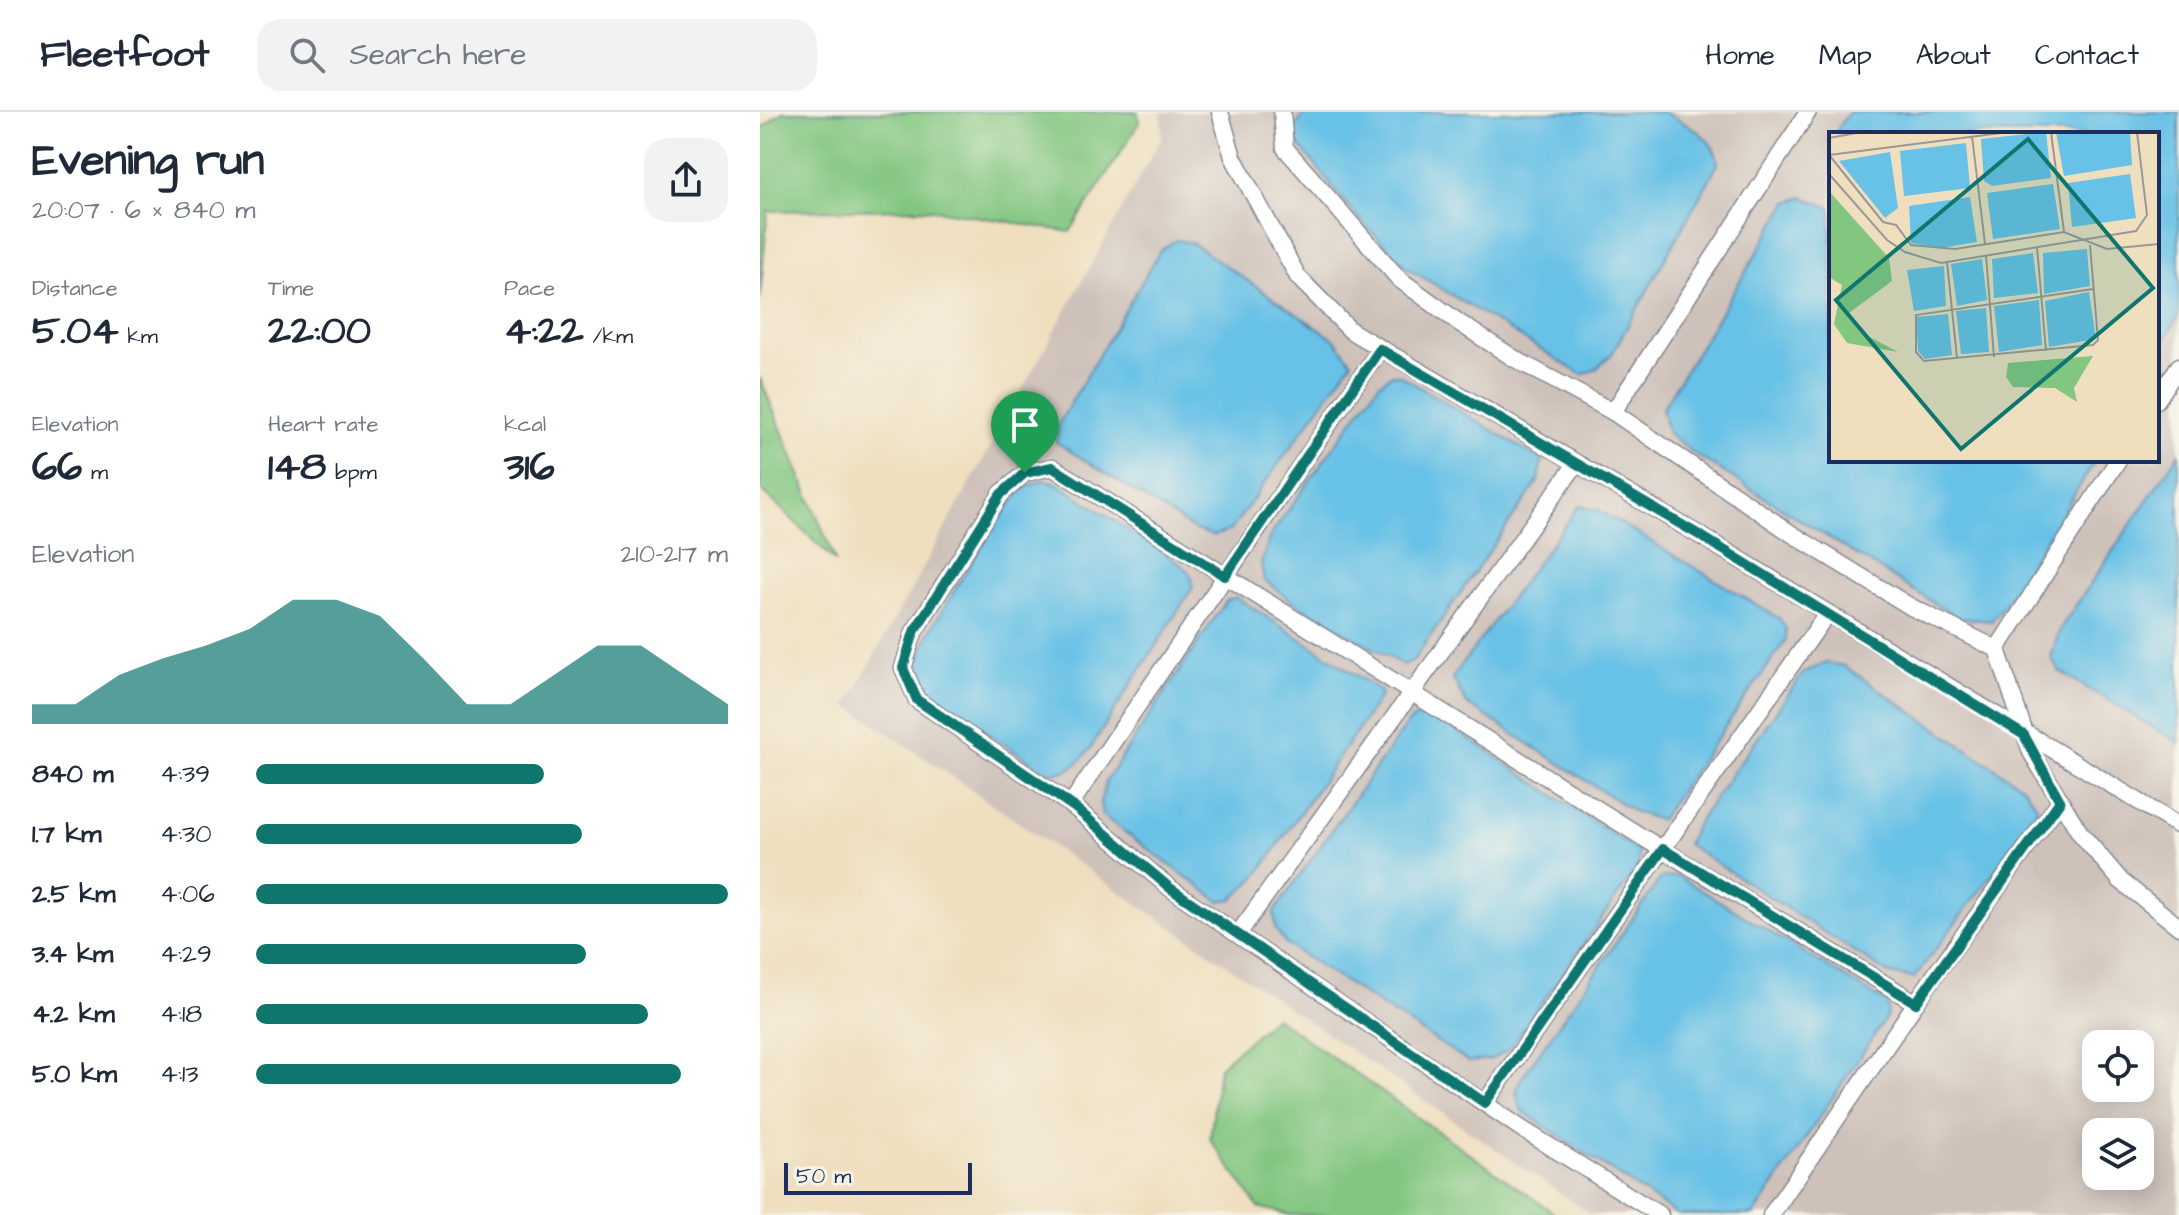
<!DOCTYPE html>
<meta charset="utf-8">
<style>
body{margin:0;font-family:"Architects Daughter",sans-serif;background:#f2f2f3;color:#1f2937;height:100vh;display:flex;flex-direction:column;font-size:30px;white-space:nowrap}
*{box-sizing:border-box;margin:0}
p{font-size:26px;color:#747a83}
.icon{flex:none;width:44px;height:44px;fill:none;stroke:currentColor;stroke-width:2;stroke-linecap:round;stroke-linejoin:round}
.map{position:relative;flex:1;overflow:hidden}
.panel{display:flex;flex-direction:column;background:#fff;width:760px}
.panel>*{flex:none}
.tools{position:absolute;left:1322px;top:918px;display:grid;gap:16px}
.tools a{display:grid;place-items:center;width:72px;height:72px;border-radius:16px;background:#fff;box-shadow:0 4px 20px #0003;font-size:40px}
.scale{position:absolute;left:24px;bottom:20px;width:188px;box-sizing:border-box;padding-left:8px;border:4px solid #1b2f5e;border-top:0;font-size:22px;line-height:28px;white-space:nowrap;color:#1b2f5e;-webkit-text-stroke:6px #f7f3e8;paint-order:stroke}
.pin{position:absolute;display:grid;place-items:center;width:68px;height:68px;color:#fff;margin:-82px -34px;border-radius:50% 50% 50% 0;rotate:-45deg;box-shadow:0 0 8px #0007}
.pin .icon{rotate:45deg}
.round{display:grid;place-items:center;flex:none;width:84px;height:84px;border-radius:24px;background:#f2f2f3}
.overview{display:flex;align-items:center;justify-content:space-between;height:136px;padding:0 32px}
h1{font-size:44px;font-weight:800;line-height:60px}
.metrics{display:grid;grid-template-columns:repeat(3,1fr);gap:12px;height:136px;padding:8px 32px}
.metrics div{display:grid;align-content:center}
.metrics b{font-size:40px;font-weight:800}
.metrics small{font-size:22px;font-weight:400}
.metrics p{font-size:22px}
.chart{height:224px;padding:16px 32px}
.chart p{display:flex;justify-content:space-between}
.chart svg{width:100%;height:144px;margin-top:8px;fill:#0f766e;opacity:.7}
ul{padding:0 32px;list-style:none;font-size:26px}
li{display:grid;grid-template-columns:128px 96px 1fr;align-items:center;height:60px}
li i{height:20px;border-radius:10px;background:#0f766e}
header{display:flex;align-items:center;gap:48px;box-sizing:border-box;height:112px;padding:0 40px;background:#fff;border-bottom:2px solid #e0e1e3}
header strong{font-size:38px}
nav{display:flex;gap:44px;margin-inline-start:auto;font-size:28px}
.search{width:560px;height:72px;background:#f2f2f3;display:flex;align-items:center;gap:20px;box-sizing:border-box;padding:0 28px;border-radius:24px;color:#747a83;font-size:30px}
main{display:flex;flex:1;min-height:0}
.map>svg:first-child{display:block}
.industrial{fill:#cec1ba;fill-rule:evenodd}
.green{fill:#82c680;stroke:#4e7a6f;stroke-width:2}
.water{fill:#68c1e6;stroke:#4278a2;stroke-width:2}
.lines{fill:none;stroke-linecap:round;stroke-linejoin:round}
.service-casing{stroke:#85878e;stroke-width:19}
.service{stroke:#fff;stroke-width:16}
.route-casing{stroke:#fff;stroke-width:16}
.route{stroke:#0f766e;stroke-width:10}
.inset-road{fill:none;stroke:#9a9998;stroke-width:2}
.view{fill:#0f766e;fill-opacity:0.15;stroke:#0f766e;stroke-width:4}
.inset-edge{fill:none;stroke:#1b2f5e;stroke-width:4}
</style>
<header>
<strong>Fleetfoot</strong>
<div class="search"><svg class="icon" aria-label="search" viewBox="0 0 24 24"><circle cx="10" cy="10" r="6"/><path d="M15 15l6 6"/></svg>Search here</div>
<nav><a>Home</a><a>Map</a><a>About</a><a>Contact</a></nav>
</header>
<main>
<section class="panel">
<div class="overview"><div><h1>Evening run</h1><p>20:07 · 6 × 840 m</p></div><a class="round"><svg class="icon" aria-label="share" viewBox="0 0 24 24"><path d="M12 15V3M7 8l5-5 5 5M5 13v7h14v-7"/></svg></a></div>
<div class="metrics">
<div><p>Distance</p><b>5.04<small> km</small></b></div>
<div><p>Time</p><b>22:00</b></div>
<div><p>Pace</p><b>4:22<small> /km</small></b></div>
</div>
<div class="metrics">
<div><p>Elevation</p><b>66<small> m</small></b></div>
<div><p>Heart rate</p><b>148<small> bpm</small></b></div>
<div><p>kcal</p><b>316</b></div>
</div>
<div class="chart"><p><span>Elevation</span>210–217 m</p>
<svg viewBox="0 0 160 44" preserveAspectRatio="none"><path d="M0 44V38L10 38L20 29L30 24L40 20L50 15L60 6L70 6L80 11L90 24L100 38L110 38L120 29L130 20L140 20L150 29L160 38V44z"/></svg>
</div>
<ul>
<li><b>840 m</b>4:39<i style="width:61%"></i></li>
<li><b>1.7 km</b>4:30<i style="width:69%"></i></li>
<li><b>2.5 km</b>4:06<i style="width:100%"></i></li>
<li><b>3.4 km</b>4:29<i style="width:70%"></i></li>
<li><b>4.2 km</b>4:18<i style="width:83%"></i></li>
<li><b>5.0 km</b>4:13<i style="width:90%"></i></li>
</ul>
</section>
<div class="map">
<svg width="1419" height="1103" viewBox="0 0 1419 1103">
<rect width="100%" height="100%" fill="#f7f3e8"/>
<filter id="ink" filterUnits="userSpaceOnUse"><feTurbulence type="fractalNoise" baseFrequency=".0125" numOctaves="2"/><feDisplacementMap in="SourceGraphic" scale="16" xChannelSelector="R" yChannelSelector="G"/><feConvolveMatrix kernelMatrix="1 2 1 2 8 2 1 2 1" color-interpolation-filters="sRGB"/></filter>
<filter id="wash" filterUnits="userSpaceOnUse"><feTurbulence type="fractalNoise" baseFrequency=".006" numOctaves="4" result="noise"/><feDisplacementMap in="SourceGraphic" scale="32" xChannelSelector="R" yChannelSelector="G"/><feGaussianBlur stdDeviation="1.8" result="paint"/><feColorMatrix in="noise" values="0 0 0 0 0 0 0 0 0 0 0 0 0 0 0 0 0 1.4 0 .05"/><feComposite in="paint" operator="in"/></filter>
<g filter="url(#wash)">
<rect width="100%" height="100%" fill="#efdfbf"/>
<path class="industrial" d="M401 0H544L531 23 594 101 646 155 765 230 946 24 904 0H1089L1071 22V96L1043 85 1028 90 902 297V306L933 341 1198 506 1231 509 1245 492 1336 348H1397V239L1419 204V341L1300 517V559L1419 631V1103H994L1128 903 1127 891 918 764 901 766 759 970 756 982 762 999 918 1103H832L87 593 402 25ZM400 139 592 250 471 418 454 424 435 418 296 330 299 311ZM640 263 782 349 783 358 779 368 654 549 643 553 536 492 504 468 501 452 510 424 619 272ZM268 374 433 468V475L322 648 161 535 234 414ZM827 393 1020 507 1026 517V528L900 708 694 575 692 566ZM476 485 620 579 346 669 466 489ZM1066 551 1084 554 1263 674ZM672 602 879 741 516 818 514 800 647 612ZM1336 932H1380V976H1336ZM1336 1020H1380V1064H1336Z"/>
<g class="green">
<path d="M22 0H378L379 11 310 120 171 97 8 99 0 187V18Z"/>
<path d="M0 266 76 450 0 376Z"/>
<path d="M515 905 797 1103H530L498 1095 450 1027 459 955Z"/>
</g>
<g class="water">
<path d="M545 0H904C927 13 955 23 958 52L852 242 836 257 822 263 646 155 594 101 531 23Z"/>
<path d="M1089 0H1419V204L1397 239V22H1074Z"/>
<path d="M1043 85 1071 96V348H1336L1245 492 1231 509 1198 506 933 341 908 321 902 297 1028 90Z"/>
<path d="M416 128 432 131 575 228 592 250 471 418 454 424 435 418 296 330 299 311 400 139Z"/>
<path d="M632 262 639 263 782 348 779 368 653 549 643 553 536 492 504 468 501 452 510 424 619 272Z"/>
<path d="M1419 341V631L1299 559 1291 545 1300 517Z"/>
<path d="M283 368 295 370 416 449C427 458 433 461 433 475L332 634C319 652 309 663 286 660L168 580 159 550 168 522 234 414 257 384 268 374Z"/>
<path d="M820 393 840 399 1020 507 1026 517V528L900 708 875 700 707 592 692 566Z"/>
<path d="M476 485 621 579V584L496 765 473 787 459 789 343 704 340 691 346 669 466 489Z"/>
<path d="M1066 551 1084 554 1263 675 1277 694 1276 704 1154 866 1129 862 927 732 938 710 1044 560Z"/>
<path d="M661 601 672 602 879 740 878 755 749 937 732 947 709 950 526 832 516 818 514 800 647 612Z"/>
<path d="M918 764 1127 891 1128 903 994 1103H918L762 999 756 982 759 970 901 766Z"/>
</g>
</g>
<g filter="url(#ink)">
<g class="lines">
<defs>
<g id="service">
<path d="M460 0 473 45 538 165 591 219 941 424 1419 714"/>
<path d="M522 0 525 36 639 167 701 212 755 247 853 300 1032 422 1151 495 1237 537 1271 640 1320 721 1361 769 1419 815"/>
<path d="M1397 288 1419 254"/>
<path d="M853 300 1048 0"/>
<path d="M1237 537 1358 348"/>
<path d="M310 693 620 237"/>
<path d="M478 822 816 352"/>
<path d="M725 991 1067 502"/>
<path d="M900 1103 762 1017 410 776 314 695 157 588 143 556 154 520 241 382 265 361 292 355 882 725 1156 891"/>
<path d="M1011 1103 1177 860 1300 689"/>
</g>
</defs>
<use href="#service" class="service-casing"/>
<use href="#service" class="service"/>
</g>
</g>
<g class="lines" filter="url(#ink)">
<defs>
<path id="route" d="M620 237 941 424 1264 623 1300 689 1156 891 903 737 725 991 410 776 314 695 157 588 143 556 154 520 241 382 265 361 292 355 465 464Z"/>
</defs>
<use href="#route" class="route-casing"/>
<use href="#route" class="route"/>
</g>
<g transform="translate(1069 20)">
<rect width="330" height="330" fill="#efdfbf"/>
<path d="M0 59 60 126 63 149 20 181 35 202 69 220 18 211 5 192 13 153 0 145ZM264 224 245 256 248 270 226 256 184 255 177 245 179 231Z" fill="#82c680"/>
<path d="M217 0 222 46 163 54 155 49 152 7ZM227 0H301L303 33 235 44ZM137 11 141 56 75 64 71 19ZM61 20 69 76 56 86 10 29ZM301 42 307 86 243 95 239 51ZM224 52 231 97 164 107 158 61ZM141 65 148 110 112 116 82 111 80 74ZM258 117 261 154 215 162 214 121ZM204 121 209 161 165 166 163 127ZM153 127 158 168 128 174 122 132ZM115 134 117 174 85 179 78 138ZM260 160 267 207 220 215 216 169ZM210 168 213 213 170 220 165 174ZM157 176 160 220 132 222 127 179ZM119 182 123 223 96 227 89 219 87 185Z" fill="#68c1e6"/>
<path class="inset-road" d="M222 0 235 100M143 4 156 112M0 6 33 0M0 23 180 0M1 24 54 90 67 93 82 113 126 117 235 100 278 117 330 112M0 42 58 108 76 120 112 131 307 99 318 83 308 0M261 113 269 208 264 213 95 229 87 220V183L264 157M208 115 217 219M157 123 165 225M118 130 128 226"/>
<path class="view" d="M199 7 324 156 132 317 7 168Z"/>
<rect width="330" height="330" class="inset-edge"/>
</g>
</svg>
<div class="tools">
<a><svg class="icon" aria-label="locate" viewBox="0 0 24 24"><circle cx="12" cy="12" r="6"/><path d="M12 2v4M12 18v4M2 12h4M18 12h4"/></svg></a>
<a><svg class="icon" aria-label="layers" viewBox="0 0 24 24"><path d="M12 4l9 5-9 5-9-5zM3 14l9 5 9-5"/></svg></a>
</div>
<div class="scale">50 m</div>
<div class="pin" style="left:265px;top:361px;background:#1e9e55"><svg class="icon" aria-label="arrive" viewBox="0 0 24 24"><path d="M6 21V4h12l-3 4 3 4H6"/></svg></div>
</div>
</main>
